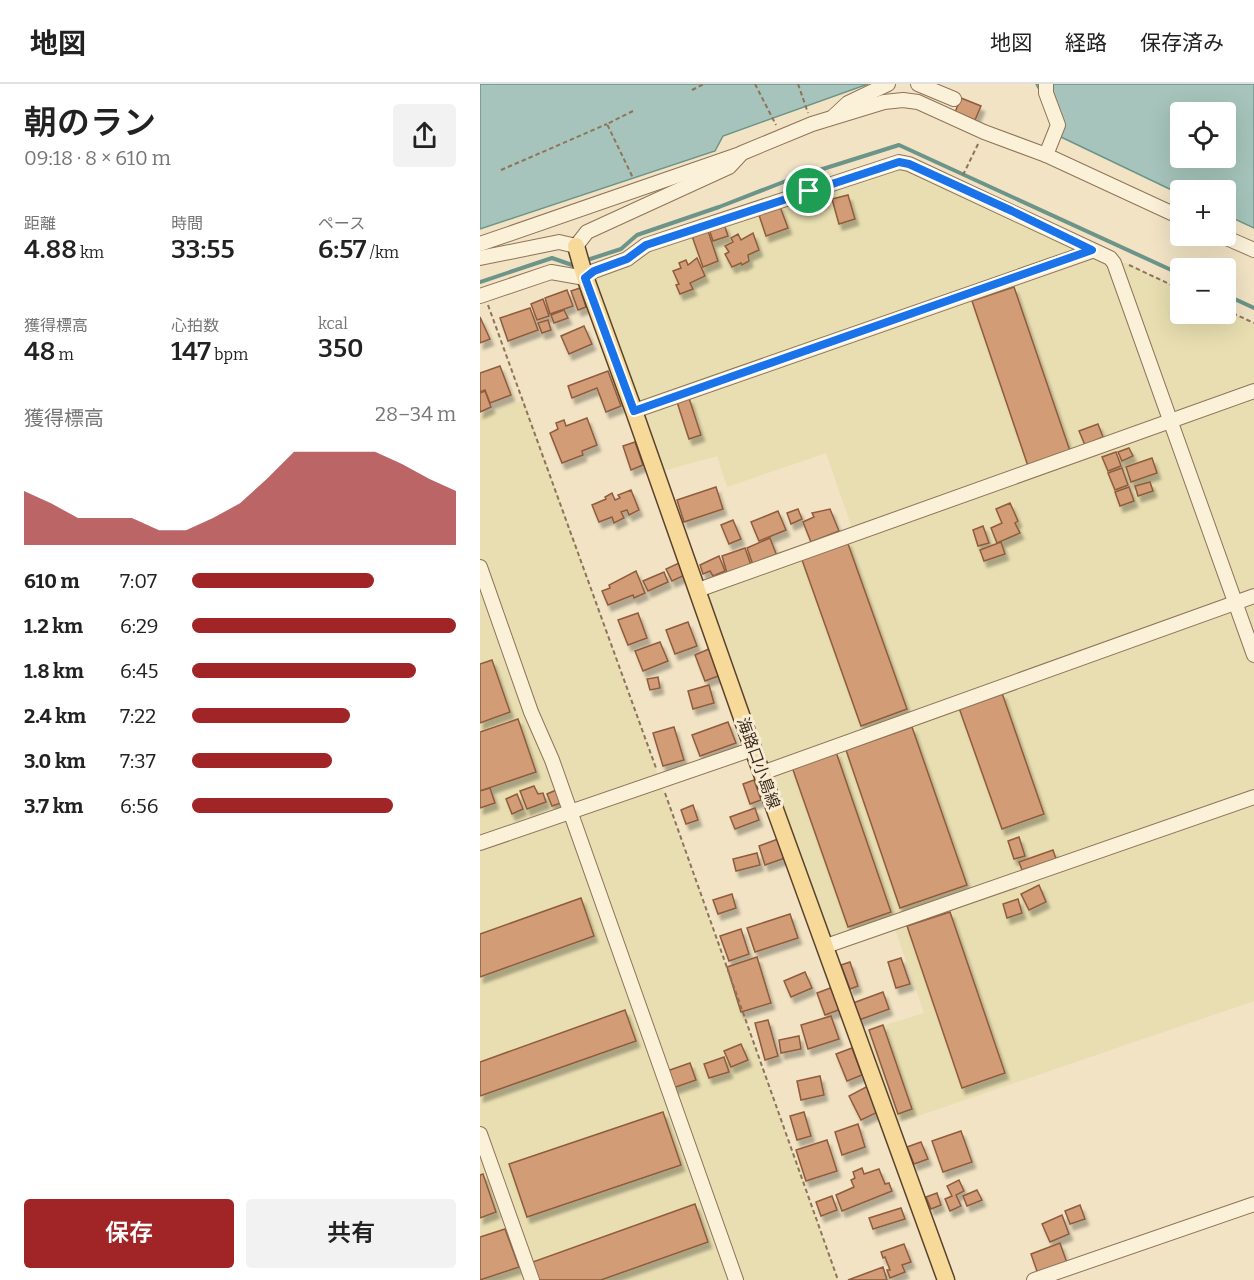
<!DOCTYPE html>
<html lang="ja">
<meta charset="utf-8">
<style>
body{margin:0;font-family:Bitter,"Noto Sans JP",serif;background:#f2f2f2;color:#222;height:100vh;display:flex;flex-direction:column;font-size:22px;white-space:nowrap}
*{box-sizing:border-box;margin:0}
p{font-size:20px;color:#767676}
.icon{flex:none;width:33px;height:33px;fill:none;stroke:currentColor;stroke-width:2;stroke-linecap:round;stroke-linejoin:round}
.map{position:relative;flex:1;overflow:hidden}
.sheet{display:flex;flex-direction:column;background:#fff;width:480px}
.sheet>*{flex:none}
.controls{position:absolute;left:690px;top:18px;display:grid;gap:12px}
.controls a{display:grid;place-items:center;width:66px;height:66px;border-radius:6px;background:#fff;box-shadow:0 6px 24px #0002;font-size:30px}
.pin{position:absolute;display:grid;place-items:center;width:51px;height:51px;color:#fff;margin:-26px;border:3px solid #fff;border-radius:50%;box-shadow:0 2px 6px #0007}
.round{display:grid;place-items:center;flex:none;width:63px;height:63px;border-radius:6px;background:#f2f2f2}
.summary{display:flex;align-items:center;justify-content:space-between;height:102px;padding:0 24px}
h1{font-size:33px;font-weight:600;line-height:45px}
.figures{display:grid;grid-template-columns:repeat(3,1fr);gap:9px;height:102px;padding:6px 24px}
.figures div{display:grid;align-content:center}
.figures b{font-size:26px;font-weight:600}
.figures small{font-size:16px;font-weight:400}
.figures p{font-size:16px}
.chart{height:168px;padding:12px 24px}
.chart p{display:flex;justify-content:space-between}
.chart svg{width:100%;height:108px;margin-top:6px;fill:#a12426;opacity:.7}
.cta{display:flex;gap:12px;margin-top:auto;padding:12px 24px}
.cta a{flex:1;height:69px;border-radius:6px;background:#a12426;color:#fff;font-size:24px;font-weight:600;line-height:69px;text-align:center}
.cta a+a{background:#f2f2f2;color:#222}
ul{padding:0 24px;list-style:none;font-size:20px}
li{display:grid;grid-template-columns:96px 72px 1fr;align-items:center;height:45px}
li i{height:15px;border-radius:8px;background:#a12426}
header{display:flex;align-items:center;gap:36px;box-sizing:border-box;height:84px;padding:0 30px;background:#fff;border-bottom:2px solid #e0e0e0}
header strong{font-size:28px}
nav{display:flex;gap:33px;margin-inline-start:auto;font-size:21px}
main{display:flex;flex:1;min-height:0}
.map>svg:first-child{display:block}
.farmland{fill:#e8deb1}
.water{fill:#a6c4bb;stroke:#6c9489;stroke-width:1.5;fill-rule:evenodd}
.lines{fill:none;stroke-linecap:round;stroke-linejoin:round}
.stream{stroke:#6c9489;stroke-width:4}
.building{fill:#d29c77;stroke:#8f5c3d;stroke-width:1.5;filter:url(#shadow)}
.minor-casing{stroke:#8e7459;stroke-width:16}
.major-casing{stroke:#5b422d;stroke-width:19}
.path{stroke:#8e7459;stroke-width:2;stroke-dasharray:4.5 3;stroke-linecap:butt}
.minor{stroke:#fbf0d8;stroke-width:14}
.major{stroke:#f7d99a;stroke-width:16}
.route-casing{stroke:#fff;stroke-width:12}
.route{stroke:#1a73e8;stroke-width:8}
.labels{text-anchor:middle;stroke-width:6;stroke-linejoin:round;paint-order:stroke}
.street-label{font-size:16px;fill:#3d2c1e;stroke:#f8edd4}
</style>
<header>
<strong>地図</strong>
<nav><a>地図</a><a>経路</a><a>保存済み</a></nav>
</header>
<main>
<section class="sheet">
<div class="summary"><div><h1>朝のラン</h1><p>09:18 · 8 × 610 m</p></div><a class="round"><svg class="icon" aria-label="share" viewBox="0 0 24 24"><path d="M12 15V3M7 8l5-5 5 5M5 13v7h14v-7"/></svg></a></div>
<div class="figures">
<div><p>距離</p><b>4.88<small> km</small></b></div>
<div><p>時間</p><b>33:55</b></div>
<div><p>ペース</p><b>6:57<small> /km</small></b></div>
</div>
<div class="figures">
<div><p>獲得標高</p><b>48<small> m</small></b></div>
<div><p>心拍数</p><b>147<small> bpm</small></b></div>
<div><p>kcal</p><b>350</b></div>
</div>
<div class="chart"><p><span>獲得標高</span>28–34 m</p>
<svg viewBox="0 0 160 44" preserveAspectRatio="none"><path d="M0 44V22L10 27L20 33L30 33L40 33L50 38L60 38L70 33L80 27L90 17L100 6L110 6L120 6L130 6L140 11L150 17L160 22V44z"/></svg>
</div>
<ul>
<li><b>610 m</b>7:07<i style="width:69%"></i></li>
<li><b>1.2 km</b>6:29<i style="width:100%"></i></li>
<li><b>1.8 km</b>6:45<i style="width:85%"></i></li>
<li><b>2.4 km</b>7:22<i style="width:60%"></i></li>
<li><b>3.0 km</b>7:37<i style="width:53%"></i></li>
<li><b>3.7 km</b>6:56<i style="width:76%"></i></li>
</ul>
<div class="cta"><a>保存</a><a>共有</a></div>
</section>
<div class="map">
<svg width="774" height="1196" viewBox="0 0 774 1196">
<defs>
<filter id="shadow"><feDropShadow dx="3.5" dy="6" stdDeviation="1.5" flood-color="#0004"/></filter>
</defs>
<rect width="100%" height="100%" fill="#f1e3c4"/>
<g class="farmland">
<path d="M419 78 634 179H646L700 205V230H746V226L774 239V917L409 1042 377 950 444 929 413 839 346 862 218 506 374 450 346 369 247 403 237 372 176 389 105 194 147 175Z"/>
<path d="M44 316 180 697 358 1196H0V331Z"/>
</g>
<g class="water">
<path d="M0 0H388L243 52 235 67 0 145Z"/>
<path d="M556 0H774V144L746 131V106H700V110L581 53 582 47 568 3 558 4ZM700 28H746V74H700Z"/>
</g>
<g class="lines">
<g class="stream">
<path d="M104 177 141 165 157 151 239 123 311 95 419 61 700 190"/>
<path d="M0 198 72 174 92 181 97 180"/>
<path d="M746 211 774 224"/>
</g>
</g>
<g class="building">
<path d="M481 14 501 22 495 36 475 28Z"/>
<path d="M342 107 345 117 323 124 320 114Z"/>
<path d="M368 111 375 135 359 140 352 115Z"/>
<path d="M299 120 308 144 286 152 278 128Z"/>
<path d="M244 140 248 152 233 157 229 145Z"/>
<path d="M228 147 238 177 223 183 212 152Z"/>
<path d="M273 149 279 166 268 171 269 177 262 181 261 179 252 183 245 170 249 168 245 162 253 158 251 154 258 150 261 156Z"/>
<path d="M217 174 225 192 210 199 213 205 200 210 196 201 199 200 193 187 201 184 199 179 206 176 208 181Z"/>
<path d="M534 203 590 367 548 382 492 217Z"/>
<path d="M100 204 106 223 98 226 91 207Z"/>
<path d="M87 206 93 222 70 230 65 214Z"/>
<path d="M63 215 69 232 57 236 51 220Z"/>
<path d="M50 224 58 246 28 257 20 234Z"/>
<path d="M84 226 88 234 74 239 71 231Z"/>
<path d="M0 233 10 255 0 259Z"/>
<path d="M68 236 71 246 62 249 58 239Z"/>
<path d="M104 242 112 260 89 270 81 252Z"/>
<path d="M20 282 31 311 10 319 5 306 0 308V289Z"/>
<path d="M128 287 141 322 126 328 117 304 92 314 88 302Z"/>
<path d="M5 307 11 323 0 328V309Z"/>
<path d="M209 314 221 351 209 355 197 318Z"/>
<path d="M107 334 117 361 102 367 103 371 82 379 70 349 78 345 76 339 84 336 86 342Z"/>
<path d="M618 340 623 353 605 361 599 347Z"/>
<path d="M155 358 163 381 151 386 143 362Z"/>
<path d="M649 364 653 372 642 377 638 368Z"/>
<path d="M636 368 641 382 628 387 622 373Z"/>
<path d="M672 374 677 389 651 398 646 383Z"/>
<path d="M642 384 648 401 635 406 628 389Z"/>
<path d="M670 398 673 407 658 412 655 402Z"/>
<path d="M236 403 243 425 204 438 197 416Z"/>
<path d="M649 403 654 417 640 422 635 408Z"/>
<path d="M151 406 159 426 149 431 147 426 141 428 144 434 134 439 132 433 119 438 112 421 126 415 125 413 132 409 135 416 140 414 138 411Z"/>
<path d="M530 419 538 437 535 439 540 449 517 459 511 444 522 439 516 425Z"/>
<path d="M318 425 322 435 311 440 307 429Z"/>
<path d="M350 425 359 447 331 458 323 438 334 433 332 429Z"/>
<path d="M298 427 306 446 279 457 271 438Z"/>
<path d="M253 436 261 455 249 460 241 441Z"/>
<path d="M503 442 509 459 498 462 493 446Z"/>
<path d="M290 454 297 472 273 481 267 464Z"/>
<path d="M367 457 427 625 381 642 321 473Z"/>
<path d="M521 458 525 470 504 477 500 466Z"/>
<path d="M265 464 271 481 247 489 242 472Z"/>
<path d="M239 472 245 487 233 492 230 487 223 490 220 481Z"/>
<path d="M199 479 205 491 192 497 186 485Z"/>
<path d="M156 487 165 509 154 514 153 511 128 521 122 507 130 504 129 501Z"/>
<path d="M184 488 188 498 168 507 163 497Z"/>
<path d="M158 529 167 554 148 561 138 536Z"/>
<path d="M208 538 217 562 195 570 186 546Z"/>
<path d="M180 558 188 577 163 587 155 567Z"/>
<path d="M231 564 241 591 225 597 215 571Z"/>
<path d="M12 576 30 628 0 639V580Z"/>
<path d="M178 593 180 604 170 606 167 595Z"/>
<path d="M229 601 234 619 213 625 208 607Z"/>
<path d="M522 609 564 730 522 745 479 624Z"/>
<path d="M38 635 56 688 0 707V648Z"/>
<path d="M248 638 256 659 220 672 212 651Z"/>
<path d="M194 643 204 676 183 682 173 649Z"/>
<path d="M432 643 487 801 420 824 366 666Z"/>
<path d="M356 668 411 828 368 843 312 683Z"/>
<path d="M274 696 281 716 270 720 263 700Z"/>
<path d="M54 702 58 710 63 709 66 718 47 725 40 707Z"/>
<path d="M10 704 15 719 0 724V707Z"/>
<path d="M76 706 81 719 72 722 67 710Z"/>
<path d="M37 710 43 725 32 730 26 715Z"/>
<path d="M213 721 218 736 206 740 201 726Z"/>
<path d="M275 724 279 736 255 745 250 733Z"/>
<path d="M539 753 545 772 534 775 528 757Z"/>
<path d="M298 755 305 774 285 781 279 762Z"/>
<path d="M573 766 576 775 542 786 539 778Z"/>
<path d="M277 769 280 781 256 787 253 775Z"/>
<path d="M559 801 566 818 549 826 541 810Z"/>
<path d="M252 810 256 824 238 830 233 816Z"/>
<path d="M101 814 114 852 0 893V850Z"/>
<path d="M538 815 542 829 527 834 523 820Z"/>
<path d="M470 828 525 989 482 1004 427 842Z"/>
<path d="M310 830 318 854 275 868 267 844Z"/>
<path d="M261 845 269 870 249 877 240 852Z"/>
<path d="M277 873 291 919 261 928 247 883Z"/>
<path d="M421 874 430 900 416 904 408 878Z"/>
<path d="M370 878 378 902 370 905 361 881Z"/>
<path d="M325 888 332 904 311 913 304 897Z"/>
<path d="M353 903 361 925 345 931 337 909Z"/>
<path d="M403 908 409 925 379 936 373 919Z"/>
<path d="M145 926 156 957 0 1012V978Z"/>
<path d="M351 932 359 955 328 965 321 941Z"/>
<path d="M288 936 298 972 285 976 275 939Z"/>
<path d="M403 941 432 1025 418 1030 389 946Z"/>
<path d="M319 952 321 965 301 969 299 956Z"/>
<path d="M261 960 268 976 251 983 244 967Z"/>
<path d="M372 964 382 991 367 997 356 970Z"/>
<path d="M244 973 249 988 229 994 224 980Z"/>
<path d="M210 979 216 996 193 1004 187 987Z"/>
<path d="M340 992 344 1011 321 1016 317 997Z"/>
<path d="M388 1002 400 1027 381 1036 369 1012Z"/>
<path d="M183 1028 201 1081 47 1133 29 1080Z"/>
<path d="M324 1028 331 1052 317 1056 310 1032Z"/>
<path d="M378 1040 385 1063 362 1071 355 1048Z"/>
<path d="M481 1047 492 1078 463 1088 452 1057Z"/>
<path d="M347 1056 357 1087 326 1097 316 1066Z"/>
<path d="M441 1058 448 1075 434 1080 427 1063Z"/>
<path d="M382 1084 384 1090 399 1085 405 1100 409 1099 412 1107 362 1127 356 1111 374 1103 371 1096 375 1094 373 1088Z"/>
<path d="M3 1090 16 1128 0 1134V1091Z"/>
<path d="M479 1096 484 1107 476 1111 481 1122 470 1127 465 1115 472 1112 467 1102Z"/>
<path d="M497 1106 502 1116 487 1122 483 1112Z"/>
<path d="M457 1109 461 1121 451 1125 446 1113Z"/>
<path d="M352 1112 357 1126 341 1132 336 1118Z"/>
<path d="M215 1120 228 1158 121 1196H59L47 1180Z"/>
<path d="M600 1121 605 1135 590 1140 585 1127Z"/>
<path d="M421 1124 425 1135 393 1145 389 1134Z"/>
<path d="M582 1131 589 1150 570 1158 562 1140Z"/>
<path d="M25 1145 39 1183 0 1196V1153Z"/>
<path d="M580 1159 587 1179 558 1190 551 1170Z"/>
<path d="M424 1160 431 1178 422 1181 425 1188 410 1194 407 1186H410L405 1173 403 1174 401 1168Z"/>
<path d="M403 1183 407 1196H368Z"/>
</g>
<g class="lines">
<defs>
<g id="minor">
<path d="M438 0 474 15"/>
<path d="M354 32 368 19 408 0"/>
<path d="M566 71 578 41 566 9V0"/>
<path d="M742 152 774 166"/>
<path d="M0 160 260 70"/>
<path d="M0 174 79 158 96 162 107 148 249 83 262 69 332 40 404 18 423 16 438 18 504 48 566 71 700 133"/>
<path d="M0 212 71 188 105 194 114 187 147 175 166 161 419 78 429 80 630 174 634 179 774 571"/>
<path d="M154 327 612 167"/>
<path d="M0 483 51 628 72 676 256 1196"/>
<path d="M218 506 774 307"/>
<path d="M282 689 774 512"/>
<path d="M0 759 273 665"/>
<path d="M346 862 774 713"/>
<path d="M0 1050 52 1196"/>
<path d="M554 1196 774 1120"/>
</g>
<path id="major" d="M96 162 104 190 154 327 273 665 466 1196"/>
</defs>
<use href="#minor" class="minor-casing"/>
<use href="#major" class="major-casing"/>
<g class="path">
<path d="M275 0 296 41"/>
<path d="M318 0 328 29"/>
<path d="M212 6 224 0"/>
<path d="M153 27 127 40 153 94"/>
<path d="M21 86 127 40"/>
<path d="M483 91 499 58"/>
<path d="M649 181 700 205"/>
<path d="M8 221 176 684"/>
<path d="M746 226 774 239"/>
<path d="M185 709 358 1196"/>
</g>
<use href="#minor" class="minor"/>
<use href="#major" class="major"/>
</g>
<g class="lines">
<defs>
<path id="route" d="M419 78 429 80 532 127 612 166 154 327 105 194 114 187 147 175 166 161Z"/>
</defs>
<use href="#route" class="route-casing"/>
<use href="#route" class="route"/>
</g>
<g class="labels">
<g class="street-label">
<text transform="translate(279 679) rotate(70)" y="6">海路口小島線</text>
</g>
</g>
</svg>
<div class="controls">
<a><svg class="icon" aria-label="locate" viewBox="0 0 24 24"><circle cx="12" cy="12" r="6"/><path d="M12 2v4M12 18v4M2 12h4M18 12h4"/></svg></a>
<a>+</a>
<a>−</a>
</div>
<div class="pin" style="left:329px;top:107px;background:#1e9e55"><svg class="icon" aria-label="arrive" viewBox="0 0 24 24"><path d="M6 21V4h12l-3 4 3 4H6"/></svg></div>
</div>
</main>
